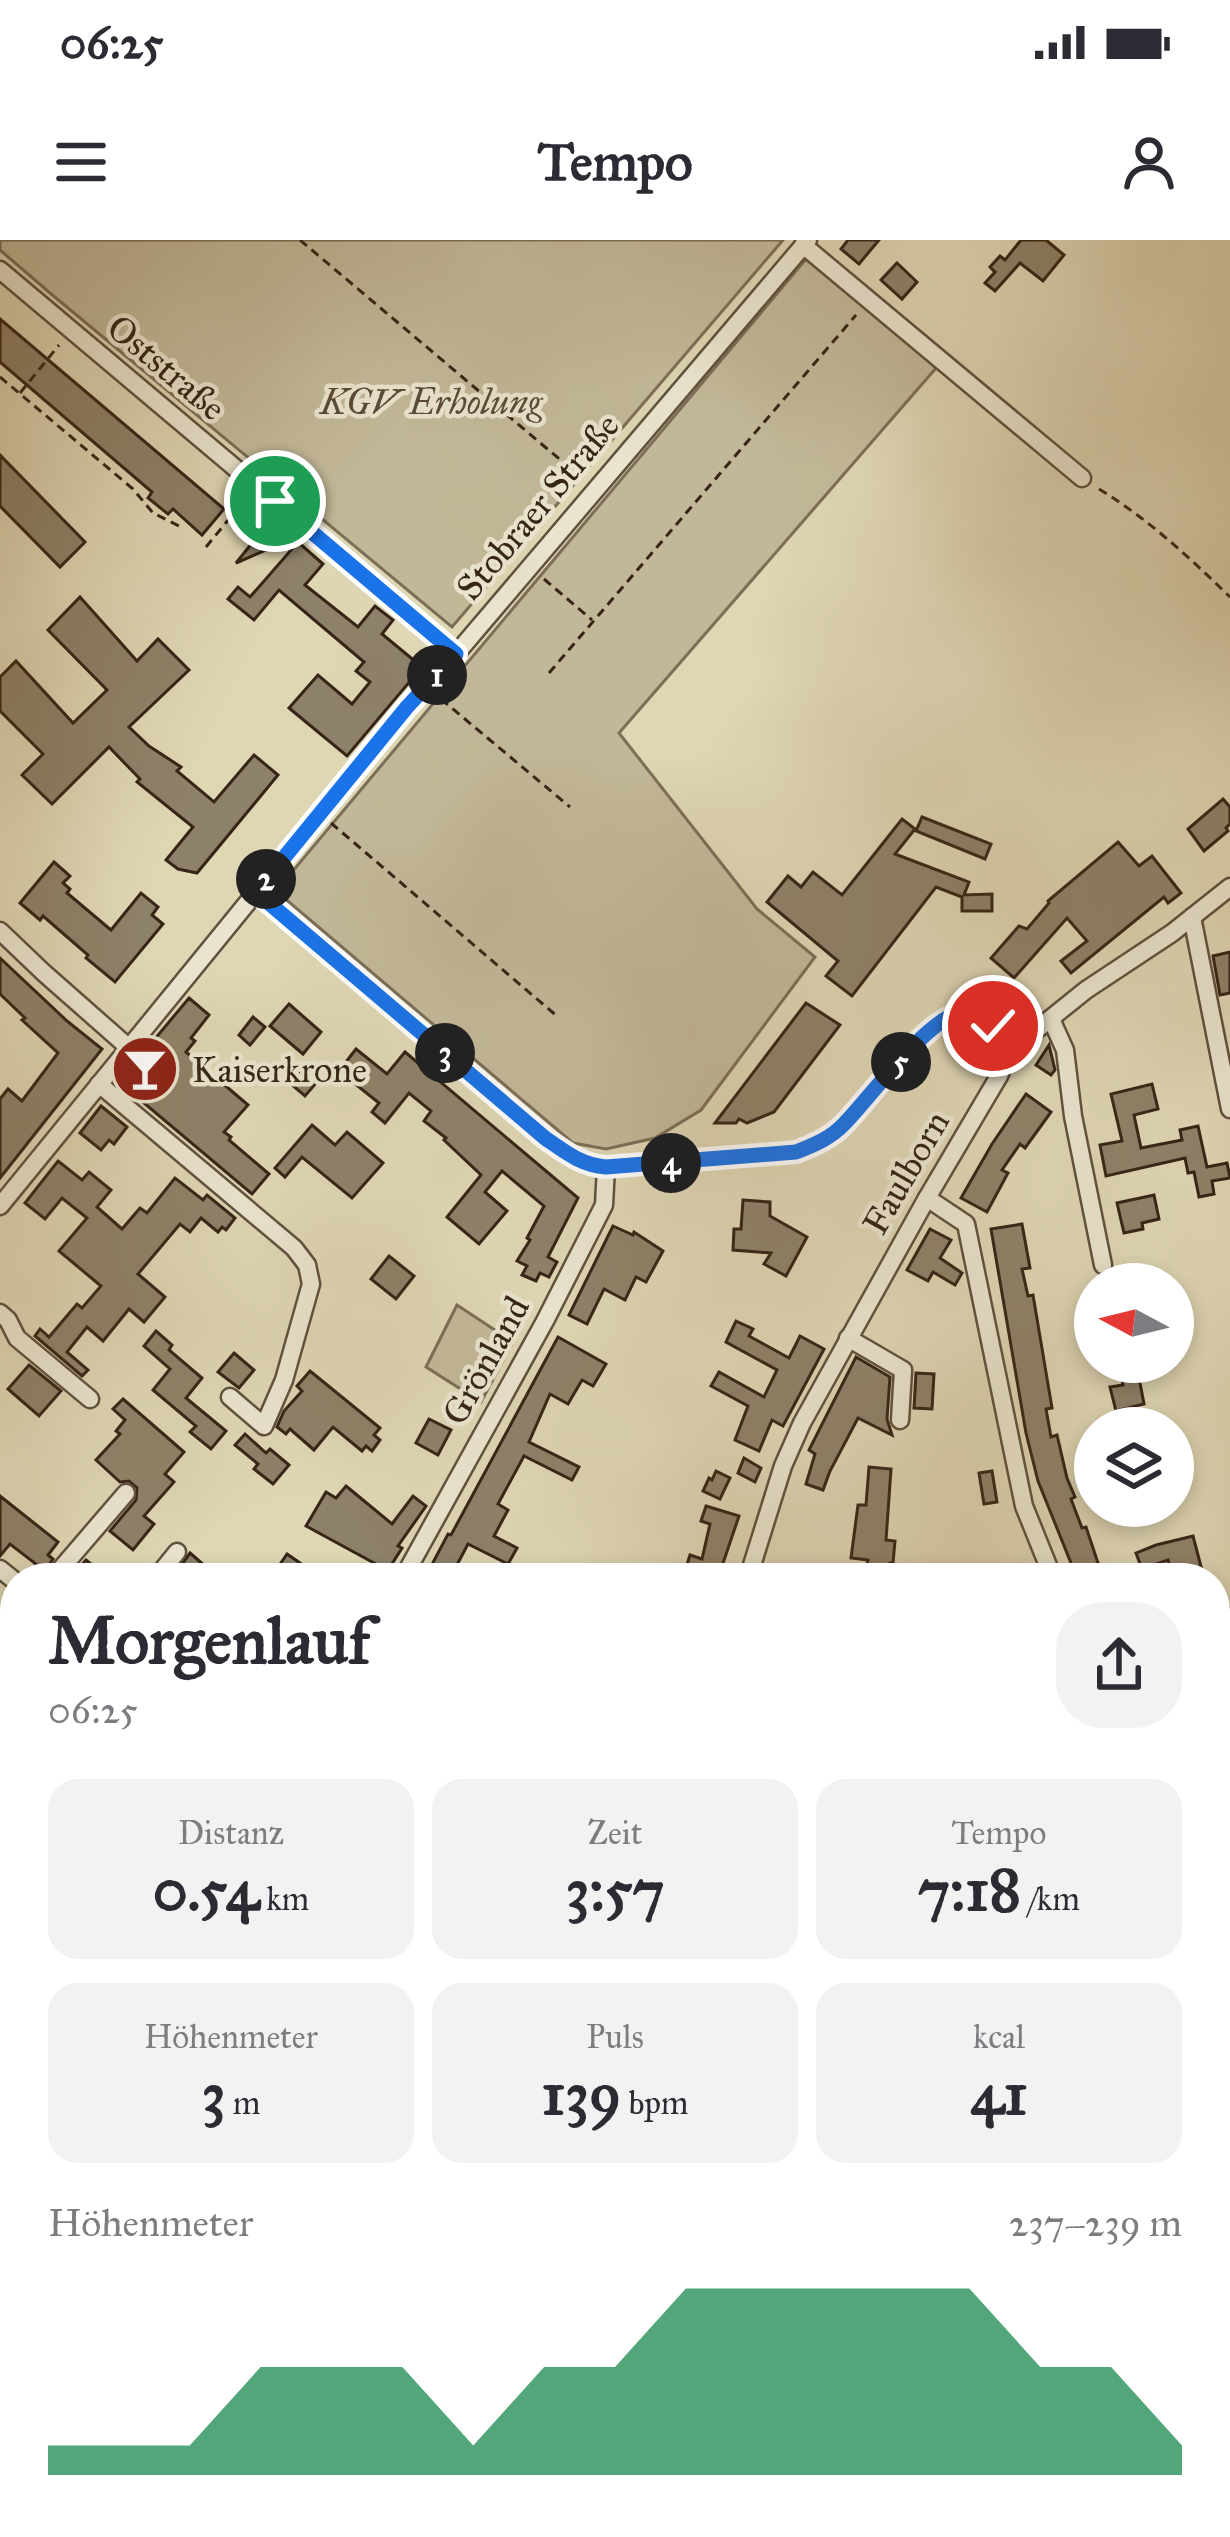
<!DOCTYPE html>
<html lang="de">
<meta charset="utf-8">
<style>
body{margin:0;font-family:"IM FELL Great Primer",serif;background:#f2f2f3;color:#2b2b33;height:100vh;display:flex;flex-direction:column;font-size:45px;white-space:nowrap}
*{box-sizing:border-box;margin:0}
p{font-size:39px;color:#7c7c81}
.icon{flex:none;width:66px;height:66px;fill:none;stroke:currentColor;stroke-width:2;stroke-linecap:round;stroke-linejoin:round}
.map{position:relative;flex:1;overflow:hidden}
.details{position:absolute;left:0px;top:1323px;width:1230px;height:975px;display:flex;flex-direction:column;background:#fff;border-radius:48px 48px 0 0;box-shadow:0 6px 18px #0003}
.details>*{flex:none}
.needle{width:78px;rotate:277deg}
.controls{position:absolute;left:1074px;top:1023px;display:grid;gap:24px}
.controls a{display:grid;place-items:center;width:120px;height:120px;border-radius:50%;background:#fff;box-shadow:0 6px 18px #0003;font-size:60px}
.pin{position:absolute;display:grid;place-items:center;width:102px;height:102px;color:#fff;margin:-51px;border:6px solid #fff;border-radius:50%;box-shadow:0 3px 12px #0007}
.km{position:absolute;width:60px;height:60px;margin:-30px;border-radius:50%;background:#222;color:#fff;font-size:33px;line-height:60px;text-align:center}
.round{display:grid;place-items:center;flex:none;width:126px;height:126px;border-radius:48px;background:#f2f2f3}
.overview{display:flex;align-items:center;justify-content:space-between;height:204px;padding:0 48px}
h1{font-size:66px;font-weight:700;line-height:90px}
.stats{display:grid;grid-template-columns:repeat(3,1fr);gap:18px;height:204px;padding:12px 48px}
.stats div{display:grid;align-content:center;border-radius:30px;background:#f2f2f3;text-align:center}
.stats b{font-size:60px;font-weight:700}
.stats small{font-size:33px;font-weight:400}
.stats p{font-size:33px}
.chart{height:336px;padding:24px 48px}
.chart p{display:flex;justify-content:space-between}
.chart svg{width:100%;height:216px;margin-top:12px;fill:#0b8043;opacity:.7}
.status{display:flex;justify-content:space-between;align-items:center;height:84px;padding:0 60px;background:#fff;direction:ltr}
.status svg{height:33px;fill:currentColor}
header{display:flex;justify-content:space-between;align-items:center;height:156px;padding:0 48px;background:#fff;font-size:54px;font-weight:700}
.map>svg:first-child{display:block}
.green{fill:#c2b899;stroke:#7c6e58;stroke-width:3}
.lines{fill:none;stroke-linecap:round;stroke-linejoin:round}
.stream{stroke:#796b55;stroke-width:6}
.building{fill:#8e8169;stroke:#362517;stroke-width:3}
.minor-casing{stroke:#60513e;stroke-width:21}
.path{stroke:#362517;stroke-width:3;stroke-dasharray:9 6;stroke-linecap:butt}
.minor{stroke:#eae4ce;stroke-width:16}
.route-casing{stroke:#fff;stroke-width:24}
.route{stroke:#1a73e8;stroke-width:15}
.labels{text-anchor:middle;stroke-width:9;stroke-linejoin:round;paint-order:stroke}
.street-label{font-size:36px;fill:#362517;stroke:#eae4ce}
.park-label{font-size:36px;font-style:italic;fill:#594a38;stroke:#eae4ce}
.poi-label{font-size:36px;fill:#362517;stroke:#eae4ce;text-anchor:start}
</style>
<div class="status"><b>06:25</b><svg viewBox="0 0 49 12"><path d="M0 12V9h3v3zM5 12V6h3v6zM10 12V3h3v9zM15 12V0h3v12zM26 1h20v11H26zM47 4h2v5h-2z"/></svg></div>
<header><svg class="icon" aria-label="menu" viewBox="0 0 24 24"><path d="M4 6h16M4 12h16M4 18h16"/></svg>Tempo<svg class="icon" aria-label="person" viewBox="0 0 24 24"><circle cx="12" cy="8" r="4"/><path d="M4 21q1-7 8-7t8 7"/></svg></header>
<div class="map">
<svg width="1230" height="2297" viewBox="0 0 1230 2297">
<rect width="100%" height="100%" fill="#dfd6b4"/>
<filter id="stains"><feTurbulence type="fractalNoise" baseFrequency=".00167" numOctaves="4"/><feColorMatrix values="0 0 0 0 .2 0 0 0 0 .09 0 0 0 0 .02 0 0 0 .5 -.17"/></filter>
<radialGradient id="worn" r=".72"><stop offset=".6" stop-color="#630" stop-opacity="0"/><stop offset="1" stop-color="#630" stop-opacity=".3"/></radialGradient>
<g class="green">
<path d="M0 0H783L452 387 50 53 0 10Z"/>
<path d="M806 19 937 127 619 493 757 669 815 717 701 870 655 898 606 909 573 903 276 651Z"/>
<path d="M457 1065 513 1102 481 1162 426 1127Z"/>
<path d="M15 2079V2127L12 2128 15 2166 9 2170 0 2167V2082Z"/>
<path d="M1215 2239H1230V2297H564L530 2288 475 2283H1215Z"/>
<path d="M57 2283H142V2293L130 2297H61Z"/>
</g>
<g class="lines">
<path class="stream" d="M942 2283 965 2297"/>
</g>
<g class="building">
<path d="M848 0H879L859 24 841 9Z"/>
<path d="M1021 0H1046L1064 15 1043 41 1020 23 995 51 985 43 995 32 990 27 1000 16 1005 20Z"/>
<path d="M897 23 917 42 902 59 881 40Z"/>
<path d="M0 79 224 269 202 295 173 269 168 274 148 258 152 252 0 122Z"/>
<path d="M0 215 85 302 60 327 0 266Z"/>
<path d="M272 279 294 298 236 323 257 297Z"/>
<path d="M298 302 323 324 305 345 358 387 375 366 393 380 382 394 422 427 347 516 289 468 318 435 352 464 370 442 356 431 364 422 279 350 254 380 228 359 238 347 250 357Z"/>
<path d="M80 357 137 421 158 399 189 430 129 487 149 506 181 527 177 531 214 562 254 515 278 535 197 633 178 629 166 620 193 587 137 542 140 539 109 507 52 564 22 535 43 514 0 471V437L16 421 73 483 107 450 48 390Z"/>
<path d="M1223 559 1230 567V584L1226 588 1228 591 1204 611 1188 589Z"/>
<path d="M922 577 991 604 985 619 916 591Z"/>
<path d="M902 579 915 589 895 614 969 642 964 655 992 654V671H962V657L936 647 852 756 826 736 838 721 767 662 788 636 801 647 813 632 842 655Z"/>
<path d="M1118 602 1139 626 1152 616 1181 653 1168 663 1164 657 1071 733 1061 721 1087 701 1067 678 1014 738 991 718 1019 686 1027 689 1049 663 1048 661Z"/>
<path d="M54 622 70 636 63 643 70 649 67 653 111 690 141 653 158 667 152 675 163 684 115 742 86 718 88 715 43 676 40 680 20 663Z"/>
<path d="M1230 712V753L1220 755 1213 716Z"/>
<path d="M0 718 67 781 102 809 0 938V859L8 849 22 861 58 813 22 780 25 778 0 754Z"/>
<path d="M189 758 209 775 191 798 195 801 186 812 248 865 224 892 231 897 229 900 269 934 252 954 119 842Z"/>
<path d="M806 763 840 785 774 872 747 883 739 879 736 883H715Z"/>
<path d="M289 764 321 792 303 814 270 786Z"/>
<path d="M253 777 265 787 250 805 239 795Z"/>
<path d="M1049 805 1055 830 1051 835 1036 825Z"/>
<path d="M356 809 387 834 405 812 578 958 548 1017 557 1022 549 1037 540 1033 536 1041 522 1035 527 1026 517 1021 530 1000 527 998 544 966 502 931 485 952 507 971 479 1004 447 977 481 935 444 900 446 898 424 881 431 871 409 853 385 883 372 872 379 863 339 831Z"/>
<path d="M303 830 317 842 305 856 291 844Z"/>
<path d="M1152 844 1158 869 1134 875 1141 908 1182 900 1180 890 1198 886 1207 927 1227 923 1230 938 1212 941 1214 954 1199 957 1194 932 1188 933 1185 918 1106 936 1100 905 1122 901 1111 854Z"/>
<path d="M1026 854 1051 872 1025 908 1020 904 1002 930 1008 933 987 972 961 958 992 904Z"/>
<path d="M101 866 127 887 114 904 109 900 101 910 80 893Z"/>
<path d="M312 885 335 905 347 892 383 923 352 958 302 917 285 937 275 928Z"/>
<path d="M58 921 82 940 89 932 111 950 97 967 122 989 140 968 147 973 175 938 203 960 207 955 235 978 226 990 222 987 218 992 201 978 190 992 180 984 138 1034 165 1057 144 1082 129 1069 103 1101 87 1087 67 1112 88 1130 82 1136 35 1096 40 1089 49 1097 77 1064 82 1068 101 1046 59 1011 87 978 62 958 45 979 25 963Z"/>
<path d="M1154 955 1159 979 1142 983 1143 989 1124 993 1117 963Z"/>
<path d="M743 960 770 962V976L807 997 786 1036 764 1024 771 1013 733 1010 734 989H741Z"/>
<path d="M1022 984 1030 1028 1022 1029 1028 1056 1033 1055 1052 1168 1046 1169 1051 1197 1057 1195 1067 1238 1075 1257 1071 1259 1082 1288 1086 1287 1103 1338H1077L1038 1241 1026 1193 991 989Z"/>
<path d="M613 986 633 995 634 992 663 1011 646 1042 636 1037 625 1060 604 1049 587 1084 569 1075Z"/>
<path d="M930 989 951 1000 940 1018 962 1033 955 1045 933 1032 928 1041 907 1030Z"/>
<path d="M389 1016 414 1036 396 1059 371 1039Z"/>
<path d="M736 1081 753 1089 749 1096 789 1118 800 1096 824 1109 783 1186 772 1180 759 1211 735 1200 748 1166 711 1146 719 1132 764 1157 777 1130 726 1102Z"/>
<path d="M156 1091 172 1105 169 1110 202 1138 186 1158 226 1191 211 1209 190 1192 196 1186 153 1150 170 1129 144 1106Z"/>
<path d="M558 1097 606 1124 593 1146 582 1140 568 1164 550 1154 529 1202 579 1227 572 1240 524 1216 498 1264 508 1270 494 1296 517 1308 508 1324 468 1304 450 1338H445L429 1330 448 1294 451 1295Z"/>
<path d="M234 1113 254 1130 239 1148 218 1132Z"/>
<path d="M856 1117 890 1137 887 1179 892 1195 858 1178 830 1231 823 1250 806 1244 815 1214 809 1210Z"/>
<path d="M1136 1122 1144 1164 1116 1171 1110 1147 1123 1145 1119 1123Z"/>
<path d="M29 1125 61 1151 39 1176 8 1149Z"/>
<path d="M310 1131 380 1188 374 1195 380 1200 372 1211 366 1206 362 1211 333 1187 314 1210 290 1189 286 1194 277 1187 284 1171 302 1151 297 1146Z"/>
<path d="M916 1133 934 1134 932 1169 914 1168Z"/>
<path d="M123 1159 184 1212 165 1234 174 1242 144 1276 154 1284 133 1310 110 1291 136 1260 137 1248 129 1241 120 1242 96 1220 120 1194 116 1191 125 1180 113 1169Z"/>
<path d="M429 1179 451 1190 438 1215 416 1203Z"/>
<path d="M245 1194 266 1213 270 1209 289 1225 273 1244 254 1229 258 1224 235 1205Z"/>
<path d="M744 1218 761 1228 755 1242 738 1233Z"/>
<path d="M869 1227 891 1229 886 1300 895 1301 893 1323H890L885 1338H863L868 1320 851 1318 858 1265H866Z"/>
<path d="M716 1231 730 1238 720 1259 703 1251 709 1238 712 1240Z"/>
<path d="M992 1231 997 1262 984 1264 979 1233Z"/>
<path d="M346 1246 392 1284 413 1256 426 1266 398 1306 402 1308 383 1338H365L374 1323 306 1286 326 1252 336 1258Z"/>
<path d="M0 1256 58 1302 48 1315 53 1319 40 1338H27L36 1324 10 1304 0 1316Z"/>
<path d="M706 1266 739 1276 718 1338H695L697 1334 685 1331 690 1315 702 1319 710 1284 701 1281Z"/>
<path d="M1193 1296 1204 1338H1173L1168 1320 1142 1329 1136 1313 1156 1305Z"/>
<path d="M190 1313 219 1338H172Z"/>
<path d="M287 1314 300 1323 290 1338H282L274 1333Z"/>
<path d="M86 1320 108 1338H70Z"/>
<path d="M15 1777V1802L0 1813V1786Z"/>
<path d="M0 2006H4L15 2044V2053L0 2055Z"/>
<path d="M1215 2011 1230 2028V2051L1215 2033Z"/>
<path d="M1230 2078V2113L1215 2096V2091Z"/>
<path d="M0 2252 15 2271V2283H21L25 2297H0Z"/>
</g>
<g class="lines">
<defs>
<g id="minor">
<path d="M803 5 1082 238"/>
<path d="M0 30 456 414"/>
<path d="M256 652 545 898C571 917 584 926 618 927L796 912C814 905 831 898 845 884 869 859 891 831 915 806 924 798 932 786 942 780 971 763 999 786 1009 812"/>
<path d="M1192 677 1230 869"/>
<path d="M0 691 44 733 128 807"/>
<path d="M1051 779 1065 810 1073 876 1103 1025"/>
<path d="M99 844 294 1008 307 1025 311 1044 284 1140 264 1186 230 1157"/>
<path d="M927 958 966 984 1024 1266 1053 1338"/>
<path d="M0 966 407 467 456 414 808 0"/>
<path d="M0 1073 8 1080 17 1098 90 1159"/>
<path d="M848 1098 903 1130 900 1180"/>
<path d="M0 1329 15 1341"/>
<path d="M53 1338 126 1253"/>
<path d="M156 1338 177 1312"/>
<path d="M403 1338 545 1081 604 965 606 927"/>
<path d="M748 1338 783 1226 802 1183 927 958 999 836 1009 812 1086 750 1172 693 1230 647"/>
<path d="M1215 1385 1230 1376"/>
<path d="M0 1773 15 1761"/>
<path d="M1215 1989 1230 2005"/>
<path d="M0 2068 15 2065"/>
<path d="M0 2192 15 2202"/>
<path d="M15 2206 12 2215 15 2226"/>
<path d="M36 2283 41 2297"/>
<path d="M151 2283 154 2297"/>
<path d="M355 2283 494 2297"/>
</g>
</defs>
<use href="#minor" class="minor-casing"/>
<g class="path">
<path d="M300 0 583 239"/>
<path d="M0 137 133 249 153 273 183 288"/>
<path d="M20 153 59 105"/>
<path d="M1099 249C1147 278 1189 317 1230 357"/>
<path d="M206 307 243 262"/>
<path d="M544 339 592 380"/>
<path d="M549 433 856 75"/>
<path d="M441 459 570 567"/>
<path d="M331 583 558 777"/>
<path d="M0 1982 15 1988"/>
<path d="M0 2098 11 2086"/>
<path d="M0 2244 11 2260H15"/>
<path d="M510 2283 513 2297"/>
<path d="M761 2283 793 2297"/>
<path d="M1050 2283 1083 2297"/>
</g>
<use href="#minor" class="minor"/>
</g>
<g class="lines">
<defs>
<path id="route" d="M275 261 456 414 407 467 256 652 545 898C565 912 581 925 606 927L796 912C814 905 831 898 844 884 868 860 927 779 958 774 971 772 983 779 993 786"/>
</defs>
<use href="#route" class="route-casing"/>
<use href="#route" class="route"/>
</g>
<defs>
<symbol id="bar-disc" viewBox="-11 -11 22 22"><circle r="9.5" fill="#8f2418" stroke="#eae4ce"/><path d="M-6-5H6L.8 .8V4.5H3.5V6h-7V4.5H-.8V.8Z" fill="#fff"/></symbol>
</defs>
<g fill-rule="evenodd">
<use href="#bar-disc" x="107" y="791" width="76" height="76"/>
</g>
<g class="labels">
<g class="street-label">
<text transform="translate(167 127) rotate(40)" y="13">Oststraße</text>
<text transform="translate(537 266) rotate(-50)" y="13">Stobraer Straße</text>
<text transform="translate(905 932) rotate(-60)" y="13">Faulborn</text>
<text transform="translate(485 1120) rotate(-61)" y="13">Grönland</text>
</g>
<g class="park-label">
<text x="431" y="174">KGV Erholung</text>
</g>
<g class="poi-label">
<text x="192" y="842">Kaiserkrone</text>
</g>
</g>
<rect width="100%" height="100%" filter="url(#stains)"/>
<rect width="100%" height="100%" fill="url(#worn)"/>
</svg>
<div class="controls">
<a><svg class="needle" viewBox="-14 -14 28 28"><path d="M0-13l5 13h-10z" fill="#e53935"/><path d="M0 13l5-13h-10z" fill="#7c7c81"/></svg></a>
<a><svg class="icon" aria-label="layers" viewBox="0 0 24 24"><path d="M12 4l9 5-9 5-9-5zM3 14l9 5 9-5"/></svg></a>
</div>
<div class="pin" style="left:275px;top:261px;background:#1e9e55"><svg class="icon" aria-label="arrive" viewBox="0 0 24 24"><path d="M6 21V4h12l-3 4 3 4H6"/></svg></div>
<div class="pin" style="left:993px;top:786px;background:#d93025"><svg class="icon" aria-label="check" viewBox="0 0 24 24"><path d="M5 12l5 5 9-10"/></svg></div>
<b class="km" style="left:437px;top:435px">1</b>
<b class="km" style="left:266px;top:639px">2</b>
<b class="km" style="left:445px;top:813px">3</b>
<b class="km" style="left:671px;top:923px">4</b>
<b class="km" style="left:901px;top:822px">5</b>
<section class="details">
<div class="overview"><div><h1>Morgenlauf</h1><p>06:25</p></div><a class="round"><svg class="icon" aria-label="share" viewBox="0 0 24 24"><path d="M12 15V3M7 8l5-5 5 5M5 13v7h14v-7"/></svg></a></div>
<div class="stats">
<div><p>Distanz</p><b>0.54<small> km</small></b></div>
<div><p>Zeit</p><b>3:57</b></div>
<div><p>Tempo</p><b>7:18<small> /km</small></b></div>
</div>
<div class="stats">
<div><p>Höhenmeter</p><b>3<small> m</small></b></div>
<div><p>Puls</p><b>139<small> bpm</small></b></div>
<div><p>kcal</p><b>41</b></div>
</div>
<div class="chart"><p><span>Höhenmeter</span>237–239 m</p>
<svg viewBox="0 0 160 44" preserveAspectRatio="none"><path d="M0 44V38L10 38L20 38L30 22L40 22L50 22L60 38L70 22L80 22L90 6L100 6L110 6L120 6L130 6L140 22L150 22L160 38V44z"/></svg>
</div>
</section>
</div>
